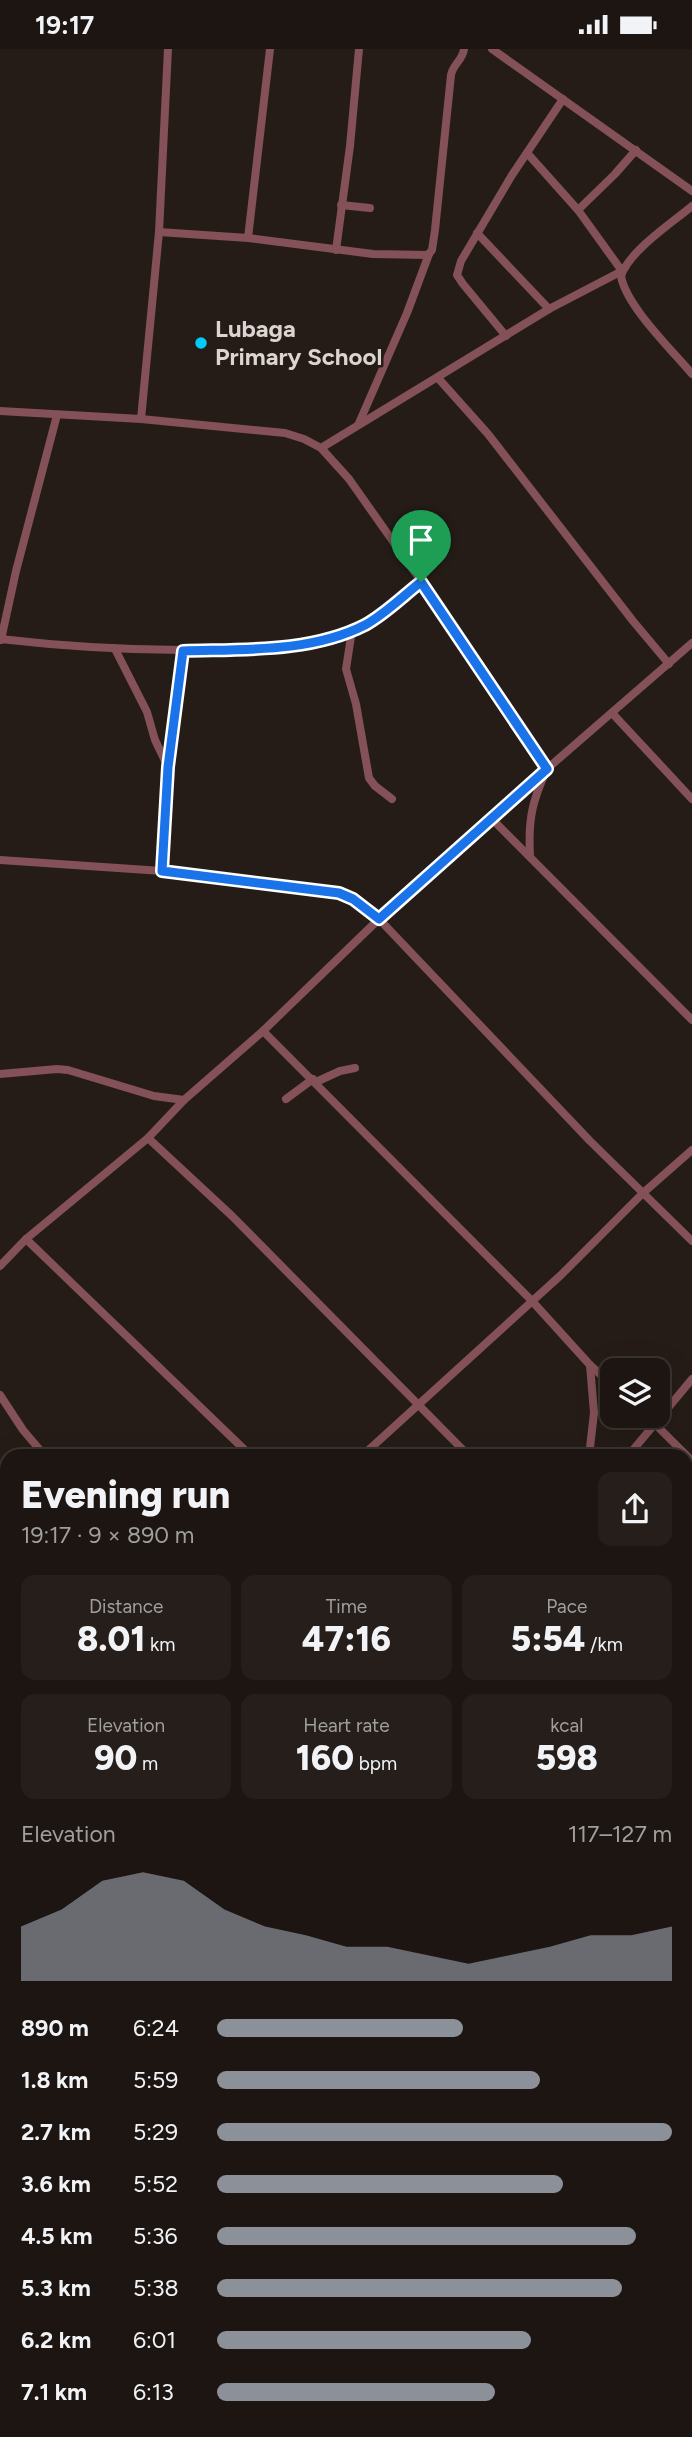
<!DOCTYPE html>
<meta charset="utf-8">
<style>
body{margin:0;font-family:Figtree,sans-serif;background:#251e1a;color:#f1f3f6;height:100vh;display:flex;flex-direction:column;font-size:26px;white-space:nowrap}
*{box-sizing:border-box;margin:0}
p{font-size:23px;color:#a09f9f}
.icon{flex:none;width:38px;height:38px;fill:none;stroke:currentColor;stroke-width:2;stroke-linecap:round;stroke-linejoin:round}
.map{position:relative;flex:1;overflow:hidden}
.details{position:absolute;left:0px;top:1400px;width:693px;height:989px;display:flex;flex-direction:column;background:#1c1511;border-radius:21px 21px 0 0;box-shadow:0 7px 28px #0002,0 0 0 2px #3a3431}
.details>*{flex:none}
.tools{position:absolute;left:600px;top:1309px;display:grid;gap:14px}
.tools a{display:grid;place-items:center;width:70px;height:70px;border-radius:14px;background:#1c1511;box-shadow:0 7px 28px #0002,0 0 0 2px #3a3431;font-size:35px}
.pin{position:absolute;display:grid;place-items:center;width:60px;height:60px;color:#fff;margin:-72px -30px;border-radius:50% 50% 50% 0;rotate:-45deg;box-shadow:0 0 7px #0007}
.pin .icon{rotate:45deg}
.round{display:grid;place-items:center;flex:none;width:74px;height:74px;border-radius:14px;background:#251e1a}
.headline{display:flex;align-items:center;justify-content:space-between;height:119px;padding:0 21px}
h1{font-size:38px;font-weight:800;line-height:52px}
.stats{display:grid;grid-template-columns:repeat(3,1fr);gap:10px;height:119px;padding:7px 21px}
.stats div{display:grid;align-content:center;border-radius:14px;background:#251e1a;text-align:center}
.stats b{font-size:35px;font-weight:800}
.stats small{font-size:19px;font-weight:400}
.stats p{font-size:19px}
.chart{height:196px;padding:14px 21px}
.chart p{display:flex;justify-content:space-between}
.chart svg{width:100%;height:126px;margin-top:7px;fill:#8c9099;opacity:.7}
ul{padding:0 21px;list-style:none;font-size:23px}
li{display:grid;grid-template-columns:112px 84px 1fr;align-items:center;height:52px}
li i{height:18px;border-radius:9px;background:#8c9099}
.status{display:flex;justify-content:space-between;align-items:center;height:49px;padding:0 35px;background:#1c1511;direction:ltr}
.status svg{height:19px;fill:currentColor}
.map>svg:first-child{display:block}
.lines{fill:none;stroke-linecap:round;stroke-linejoin:round}
.minor{stroke:#835157;stroke-width:8}
.route-casing{stroke:#fff;stroke-width:14}
.route{stroke:#1a73e8;stroke-width:9}
.poi-dot{fill:#02cbf9;stroke:#251c17;stroke-width:2.5}
.labels{text-anchor:middle;stroke-width:5;stroke-linejoin:round;paint-order:stroke}
.poi-label{font-size:24px;font-weight:bold;fill:#dbd4d1;stroke:#251c17;text-anchor:start}
</style>
<div class="status"><b>19:17</b><svg viewBox="0 0 49 12"><path d="M0 12V9h3v3zM5 12V6h3v6zM10 12V3h3v9zM15 12V0h3v12zM26 1h20v11H26zM47 4h2v5h-2z"/></svg></div>
<div class="map">
<svg width="692" height="2388" viewBox="0 0 692 2388">
<rect width="100%" height="100%" fill="#251c17"/>
<g class="lines">
<g class="minor">
<path d="M492 0 692 142"/>
<path d="M341 156 370 159"/>
<path d="M692 157C672 174 629 202 621 227 626 257 672 301 692 325"/>
<path d="M578 161 615 125 636 101"/>
<path d="M159 183 248 189 373 205 428 206 432 201 435 181 451 26C453 15 463 11 464 0"/>
<path d="M477 184 549 260"/>
<path d="M248 189 270 0"/>
<path d="M336 201 350 97 359 0"/>
<path d="M506 287 463 235 457 226 461 212 512 126 563 50"/>
<path d="M438 329 488 385 633 572 669 615"/>
<path d="M0 362 141 370 285 384 304 390 321 399 349 430 440 559 547 720C532 752 528 771 530 807"/>
<path d="M141 370 159 183 168 0"/>
<path d="M359 374 407 264 429 205"/>
<path d="M321 399 549 260 622 222 578 161 528 105"/>
<path d="M352 581 346 620 356 655 369 729 375 737 392 750"/>
<path d="M0 590C78 599 157 603 235 600 277 599 329 596 366 575 386 564 403 547 421 533"/>
<path d="M1 591 16 522 57 366"/>
<path d="M115 600 147 663 155 691 168 718"/>
<path d="M612 664 692 750"/>
<path d="M491 769 692 971"/>
<path d="M0 811 162 822 323 841 353 851 379 870 590 1092 692 1192"/>
<path d="M162 822 168 718 183 602"/>
<path d="M263 982 532 1252 590 1316 612 1336"/>
<path d="M0 1025 57 1020 68 1021 154 1047 184 1051"/>
<path d="M316 1033 340 1022 355 1019"/>
<path d="M286 1050 313 1030"/>
<path d="M148 1089 232 1167 469 1407"/>
<path d="M26 1190 251 1407"/>
<path d="M0 1217 26 1190 148 1089 184 1051 263 982 379 870 518 745 692 594"/>
<path d="M0 1346 23 1381 45 1407"/>
<path d="M647 1367 692 1412"/>
<path d="M362 1407 561 1226 643 1144 692 1101"/>
<path d="M589 1407 594 1364 590 1316"/>
<path d="M628 1407 692 1330"/>
<path d="M686 1619 692 1614"/>
<path d="M686 1627 692 1633"/>
<path d="M0 1641 7 1649"/>
<path d="M0 1723 7 1717"/>
<path d="M686 1865 692 1869"/>
<path d="M686 1873V1920"/>
<path d="M686 2104 692 2107"/>
<path d="M0 2152 7 2143"/>
<path d="M686 2364 692 2354"/>
<path d="M672 2388 676 2382"/>
</g>
</g>
<g class="lines">
<defs>
<path id="route" d="M421 533 547 720 379 870 353 850 339 844 162 822 168 718 183 602C242 600 310 604 365 576 385 565 403 547 421 533Z"/>
</defs>
<use href="#route" class="route-casing"/>
<use href="#route" class="route"/>
</g>
<circle class="poi-dot" cx="201" cy="294" r="7"/>
<g class="labels">
<g class="poi-label">
<text x="215" y="288">Lubaga<tspan x="215" dy="28">Primary School</tspan></text>
</g>
</g>
</svg>
<div class="tools">
<a><svg class="icon" aria-label="layers" viewBox="0 0 24 24"><path d="M12 4l9 5-9 5-9-5zM3 14l9 5 9-5"/></svg></a>
</div>
<div class="pin" style="left:421px;top:533px;background:#1e9e55"><svg class="icon" aria-label="arrive" viewBox="0 0 24 24"><path d="M6 21V4h12l-3 4 3 4H6"/></svg></div>
<section class="details">
<div class="headline"><div><h1>Evening run</h1><p>19:17 · 9 × 890 m</p></div><a class="round"><svg class="icon" aria-label="share" viewBox="0 0 24 24"><path d="M12 15V3M7 8l5-5 5 5M5 13v7h14v-7"/></svg></a></div>
<div class="stats">
<div><p>Distance</p><b>8.01<small> km</small></b></div>
<div><p>Time</p><b>47:16</b></div>
<div><p>Pace</p><b>5:54<small> /km</small></b></div>
</div>
<div class="stats">
<div><p>Elevation</p><b>90<small> m</small></b></div>
<div><p>Heart rate</p><b>160<small> bpm</small></b></div>
<div><p>kcal</p><b>598</b></div>
</div>
<div class="chart"><p><span>Elevation</span>117–127 m</p>
<svg viewBox="0 0 160 44" preserveAspectRatio="none"><path d="M0 44V25L10 19L20 9L30 6L40 9L50 19L60 25L70 28L80 32L90 32L100 35L110 38L120 35L130 32L140 28L150 28L160 25V44z"/></svg>
</div>
<ul>
<li><b>890 m</b>6:24<i style="width:54%"></i></li>
<li><b>1.8 km</b>5:59<i style="width:71%"></i></li>
<li><b>2.7 km</b>5:29<i style="width:100%"></i></li>
<li><b>3.6 km</b>5:52<i style="width:76%"></i></li>
<li><b>4.5 km</b>5:36<i style="width:92%"></i></li>
<li><b>5.3 km</b>5:38<i style="width:89%"></i></li>
<li><b>6.2 km</b>6:01<i style="width:69%"></i></li>
<li><b>7.1 km</b>6:13<i style="width:61%"></i></li>
</ul>
</section>
</div>
